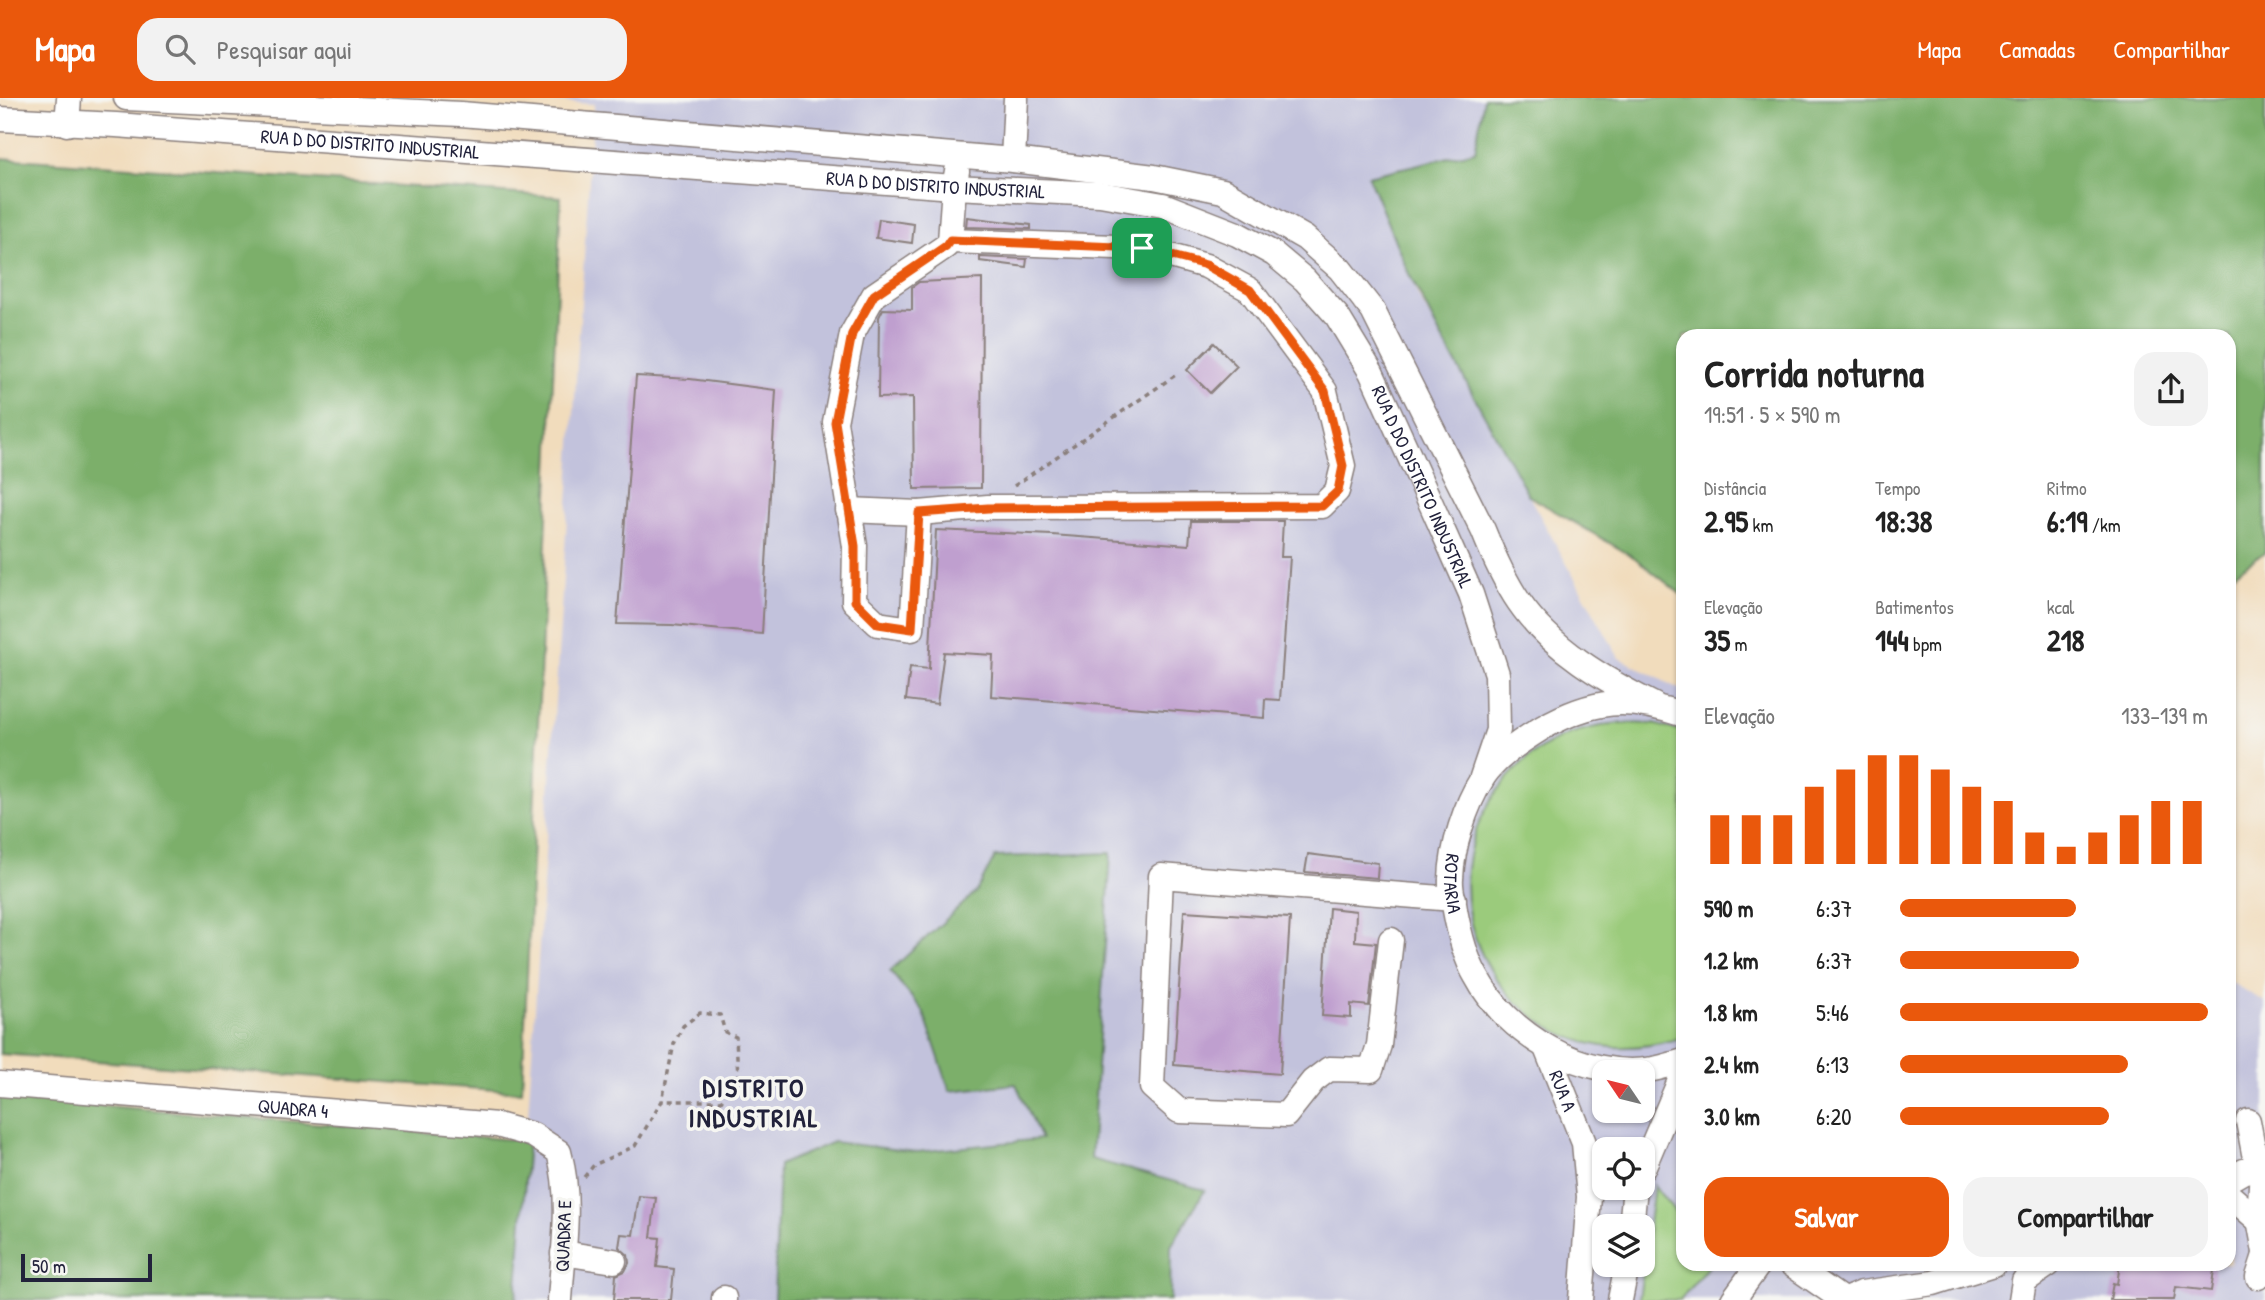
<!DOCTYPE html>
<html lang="pt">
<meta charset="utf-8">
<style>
body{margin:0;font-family:"Patrick Hand",sans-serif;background:#f2f2f2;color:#222;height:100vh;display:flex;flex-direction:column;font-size:26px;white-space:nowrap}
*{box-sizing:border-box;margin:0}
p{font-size:23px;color:#767676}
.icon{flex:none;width:38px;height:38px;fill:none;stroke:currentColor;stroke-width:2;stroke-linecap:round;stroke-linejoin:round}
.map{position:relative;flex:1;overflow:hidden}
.panel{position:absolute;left:1676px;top:231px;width:560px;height:942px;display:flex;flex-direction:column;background:#fff;border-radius:21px;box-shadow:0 2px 5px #0004}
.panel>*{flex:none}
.needle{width:46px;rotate:305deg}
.tools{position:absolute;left:1592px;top:962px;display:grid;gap:14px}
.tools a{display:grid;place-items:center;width:63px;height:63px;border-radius:14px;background:#fff;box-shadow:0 2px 5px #0004;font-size:35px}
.scale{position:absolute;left:21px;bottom:18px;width:131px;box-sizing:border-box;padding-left:7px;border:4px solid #22223b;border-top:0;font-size:19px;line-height:24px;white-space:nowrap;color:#22223b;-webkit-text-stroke:5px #f6f6f2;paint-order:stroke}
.pin{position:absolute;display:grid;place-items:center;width:60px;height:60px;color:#fff;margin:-30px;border-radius:14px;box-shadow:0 4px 10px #0006}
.round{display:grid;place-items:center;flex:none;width:74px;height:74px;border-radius:21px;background:#f2f2f2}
.headline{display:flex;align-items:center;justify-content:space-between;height:119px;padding:0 28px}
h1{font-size:38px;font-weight:700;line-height:52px}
.stats{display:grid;grid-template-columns:repeat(3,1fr);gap:10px;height:119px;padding:7px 28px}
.stats div{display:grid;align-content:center}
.stats b{font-size:30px;font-weight:700}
.stats small{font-size:19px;font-weight:400}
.stats p{font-size:19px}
.chart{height:196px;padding:14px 28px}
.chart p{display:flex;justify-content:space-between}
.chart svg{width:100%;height:126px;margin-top:7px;stroke:#ea580c;stroke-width:6}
.cta{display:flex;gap:14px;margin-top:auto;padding:14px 28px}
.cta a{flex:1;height:80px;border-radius:21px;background:#ea580c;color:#fff;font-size:28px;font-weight:700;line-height:80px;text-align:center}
.cta a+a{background:#f2f2f2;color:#222}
ul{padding:0 28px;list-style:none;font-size:23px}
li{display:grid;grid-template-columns:112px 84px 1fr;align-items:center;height:52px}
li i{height:18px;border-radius:9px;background:#ea580c}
header{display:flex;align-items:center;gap:42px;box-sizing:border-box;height:98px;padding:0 35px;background:#ea580c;color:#fff}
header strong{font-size:33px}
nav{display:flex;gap:38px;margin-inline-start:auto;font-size:24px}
.search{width:490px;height:63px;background:#f2f2f2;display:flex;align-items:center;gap:18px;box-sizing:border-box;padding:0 24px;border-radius:21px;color:#767676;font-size:26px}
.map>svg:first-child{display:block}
.industrial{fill:#c2c2dc;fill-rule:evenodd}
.green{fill:#9bcb7b;stroke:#5e765b;stroke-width:2}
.forest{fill:#7caf6b;stroke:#4f6853;stroke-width:2}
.building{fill:#bf9fcf}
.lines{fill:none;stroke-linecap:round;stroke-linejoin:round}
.minor-casing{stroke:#8a7f7c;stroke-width:27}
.path{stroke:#8a7f7c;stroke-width:3.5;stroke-dasharray:5 5;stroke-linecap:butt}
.minor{stroke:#fff;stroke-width:24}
.route-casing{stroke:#fff;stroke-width:14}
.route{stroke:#ea580c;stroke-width:9}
.labels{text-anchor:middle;stroke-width:7;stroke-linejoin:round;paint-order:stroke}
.street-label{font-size:19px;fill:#22223b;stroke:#f6f6f2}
.district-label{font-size:26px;font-weight:bold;letter-spacing:2px;fill:#22223b;stroke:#f6f6f2}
</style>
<header>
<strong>Mapa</strong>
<div class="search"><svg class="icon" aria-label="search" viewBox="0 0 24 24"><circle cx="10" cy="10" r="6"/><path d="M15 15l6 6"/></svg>Pesquisar aqui</div>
<nav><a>Mapa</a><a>Camadas</a><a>Compartilhar</a></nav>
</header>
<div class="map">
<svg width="2265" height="1202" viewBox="0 0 2265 1202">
<rect width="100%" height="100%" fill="#f6f6f2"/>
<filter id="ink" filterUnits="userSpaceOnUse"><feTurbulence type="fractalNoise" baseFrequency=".0143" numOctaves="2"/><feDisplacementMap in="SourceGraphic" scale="14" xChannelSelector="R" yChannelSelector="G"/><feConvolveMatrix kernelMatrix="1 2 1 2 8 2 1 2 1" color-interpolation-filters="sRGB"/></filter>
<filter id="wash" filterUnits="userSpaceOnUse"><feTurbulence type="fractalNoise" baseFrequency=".00686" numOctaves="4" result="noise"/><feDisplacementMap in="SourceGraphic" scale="28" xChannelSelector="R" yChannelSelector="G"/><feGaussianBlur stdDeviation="1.57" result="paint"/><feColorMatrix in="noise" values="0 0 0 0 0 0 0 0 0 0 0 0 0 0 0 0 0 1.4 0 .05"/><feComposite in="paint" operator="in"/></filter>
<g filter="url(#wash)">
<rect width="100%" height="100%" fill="#f1dcbc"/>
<path class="industrial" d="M488 0H1484L1475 53 1368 79 1418 198 1619 560 1683 593 1684 1166H2230V884L2265 904V1202H516L594 6ZM1605 975H1643V1013H1605ZM1605 1052H1643V1090H1605ZM1605 1129H1643V1167H1605Z"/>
<g class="green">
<path d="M1621 625 1654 626 1683 634 1684 939C1651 949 1617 954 1584 944 1478 911 1431 787 1496 695 1512 672 1534 652 1560 640 1580 631 1600 628 1621 625Z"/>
<path d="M1654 1088 1683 1123 1684 1166H1710L1680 1202H1639Z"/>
</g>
<g class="forest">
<path d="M1484 0H2265V454L2230 478V238H1684L1683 498 1635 460 1529 398 1439 235 1408 174 1368 78 1475 53Z"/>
<path d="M0 60 561 99 522 994 0 956Z"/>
<path d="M1111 755 1091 1061 1205 1092 1171 1148 1170 1202H774L779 1067 833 1044 917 1054 1041 1041 1016 986 950 993 923 913 890 873 976 794 995 759Z"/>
<path d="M0 999 528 1043 516 1202H0Z"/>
</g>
<g id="blocks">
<g class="building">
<path d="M967 119 1031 127V131L966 129Z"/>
<path d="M879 121 914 126 912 145 876 140Z"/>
<path d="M980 159 1027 161 1026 169 980 163Z"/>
<path d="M982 181 981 390 914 391 913 299 878 300 879 219 883 211 912 212V189L919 184Z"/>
<path d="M1214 245 1237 268 1210 295 1187 272Z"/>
<path d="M636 278 690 281 776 292 762 536 672 527 617 526Z"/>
<path d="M1191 423H1283L1281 459H1290L1280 602 1265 601 1264 620 991 598 993 557 944 554 937 606 906 602 910 569 929 571 936 432 1052 437 1189 447Z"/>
<path d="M1308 756 1378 765 1377 780 1305 774Z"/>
<path d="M1329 810 1356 813 1355 843 1376 845 1369 908 1351 906V920L1322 918Z"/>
<path d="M1184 813 1290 820 1280 976 1174 967Z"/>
<path d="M639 1098 656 1100 651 1139 660 1140 657 1169 674 1171 671 1202H614L616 1177 625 1173 629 1165 628 1157 619 1149 621 1136 633 1137Z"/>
<path d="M2120 1166H2215L2211 1193 2176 1189 2174 1202H2110L2113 1185 2117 1186Z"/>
</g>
</g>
</g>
<g filter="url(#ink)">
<use href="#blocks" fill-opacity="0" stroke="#8a7f7c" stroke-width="2"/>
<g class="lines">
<defs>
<g id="minor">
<path d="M126 0 461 16 1013 62 1154 79 1223 93 1305 140 1340 171 1373 213 1483 432C1493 457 1504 482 1519 504 1551 551 1605 582 1654 607"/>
<path id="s1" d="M0 21 116 27 954 89 1100 96 1163 107 1237 136 1274 156 1305 182 1337 218 1371 274 1432 408 1471 496 1497 576 1498 632 1482 679"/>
<path d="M67 26 69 0"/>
<path d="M1013 62 1016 0"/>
<path d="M848 412 919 415 988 409 1322 408 1337 393 1343 368 1325 293 1250 192 1206 168 1142 150 950 143"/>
<path d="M919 415 912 531 878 526 854 503 855 448 835 324 852 236 874 197 946 148 950 143 954 89 957 73"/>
<path id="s2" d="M1684 617C1628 598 1593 601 1542 630 1524 641 1493 662 1482 681 1465 708 1452 749 1451 781 1450 791 1454 802 1455 812 1459 834 1465 859 1476 878 1507 937 1585 983 1653 971 1663 969 1673 966 1684 963"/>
<path d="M1391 842 1379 947 1371 972 1329 971 1313 983 1286 1017 1179 1013 1152 989 1161 778 1454 801"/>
<path id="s3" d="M1546 950 1584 1045 1589 1099 1581 1202"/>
<path id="s4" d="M0 986 497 1027 533 1037 559 1054C572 1101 563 1154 560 1202"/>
<path d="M2248 1023 2254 1055 2262 1071 2259 1121 2265 1154"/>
<path d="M1643 1070 1684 973"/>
<path d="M2230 1081 2244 1073 2265 1070"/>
<path d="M2230 1098 2265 1128"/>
<path d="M1631 1129 1635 1090"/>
<path d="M563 1155 614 1163"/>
<path d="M1791 1166 1843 1202"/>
<path d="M2258 1179 2265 1157"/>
<path d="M724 1200V1202"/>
<path d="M1620 1202 1627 1167"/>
<path d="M1733 1202 1759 1166"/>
<path d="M1845 1202 1862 1195 1933 1185 1994 1166"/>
<path d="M2021 1202 2024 1183 2049 1166"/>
</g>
</defs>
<use href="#minor" class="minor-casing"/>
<g class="path">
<path d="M1014 388 1177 276"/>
<path d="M584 1079 594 1067 635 1048 662 1003H721L738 979 736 939 725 934 720 917 700 915 683 928 674 946 662 1003"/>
</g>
<use href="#minor" class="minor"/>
</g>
</g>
<g class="lines" filter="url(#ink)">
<defs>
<path id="route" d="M950 142 1142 150 1206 167 1250 192 1325 293 1343 368 1338 393 1322 408 988 410 919 415 912 531 878 526 855 503V448L835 324 852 236 874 197 946 148Z"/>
</defs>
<use href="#route" class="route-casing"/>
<use href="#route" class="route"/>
</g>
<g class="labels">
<g class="street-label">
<text dy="7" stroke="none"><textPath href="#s1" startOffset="371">RUA D DO DISTRITO INDUSTRIAL</textPath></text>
<text dy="7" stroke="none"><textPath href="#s1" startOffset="938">RUA D DO DISTRITO INDUSTRIAL</textPath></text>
<text dy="7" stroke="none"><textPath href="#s1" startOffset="1568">RUA D DO DISTRITO INDUSTRIAL</textPath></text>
<text dy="7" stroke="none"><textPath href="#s2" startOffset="338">ROTARIA</textPath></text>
<text dy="7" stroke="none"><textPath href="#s3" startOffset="46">RUA A</textPath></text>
<text dy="7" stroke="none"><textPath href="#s4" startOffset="294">QUADRA 4</textPath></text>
<text transform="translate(563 1138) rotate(-88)" y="7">QUADRA E</text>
</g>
<g class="district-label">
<text x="754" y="999">DISTRITO<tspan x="754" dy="30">INDUSTRIAL</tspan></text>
</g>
</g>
</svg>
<div class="tools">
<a><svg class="needle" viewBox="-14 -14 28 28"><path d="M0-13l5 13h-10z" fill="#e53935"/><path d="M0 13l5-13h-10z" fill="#767676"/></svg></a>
<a><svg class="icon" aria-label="locate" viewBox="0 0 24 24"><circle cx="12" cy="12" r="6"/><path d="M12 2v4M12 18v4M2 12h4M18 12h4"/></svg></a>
<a><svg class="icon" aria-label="layers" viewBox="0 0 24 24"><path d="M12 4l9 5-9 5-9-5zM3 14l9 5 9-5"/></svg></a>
</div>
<div class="scale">50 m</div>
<div class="pin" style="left:1142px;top:150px;background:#1e9e55"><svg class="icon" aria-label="arrive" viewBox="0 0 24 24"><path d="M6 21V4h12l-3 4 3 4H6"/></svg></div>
<section class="panel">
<div class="headline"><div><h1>Corrida noturna</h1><p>19:51 · 5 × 590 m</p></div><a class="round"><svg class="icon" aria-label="share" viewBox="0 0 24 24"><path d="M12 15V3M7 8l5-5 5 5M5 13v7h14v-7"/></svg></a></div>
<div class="stats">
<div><p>Distância</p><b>2.95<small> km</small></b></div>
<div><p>Tempo</p><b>18:38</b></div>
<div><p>Ritmo</p><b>6:19<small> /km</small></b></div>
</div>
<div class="stats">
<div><p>Elevação</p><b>35<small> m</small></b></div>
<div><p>Batimentos</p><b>144<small> bpm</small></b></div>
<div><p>kcal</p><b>218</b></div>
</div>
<div class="chart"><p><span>Elevação</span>133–139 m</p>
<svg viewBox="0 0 160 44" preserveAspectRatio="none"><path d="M5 44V27M15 44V27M25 44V27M35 44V17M45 44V11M55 44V6M65 44V6M75 44V11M85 44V17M95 44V22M105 44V33M115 44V38M125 44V33M135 44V27M145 44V22M155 44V22"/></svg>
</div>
<ul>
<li><b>590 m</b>6:37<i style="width:57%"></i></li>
<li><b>1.2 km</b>6:37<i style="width:58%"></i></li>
<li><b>1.8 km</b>5:46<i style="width:100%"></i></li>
<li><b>2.4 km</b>6:13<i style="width:74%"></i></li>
<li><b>3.0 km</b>6:20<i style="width:68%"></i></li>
</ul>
<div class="cta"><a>Salvar</a><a>Compartilhar</a></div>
</section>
</div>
